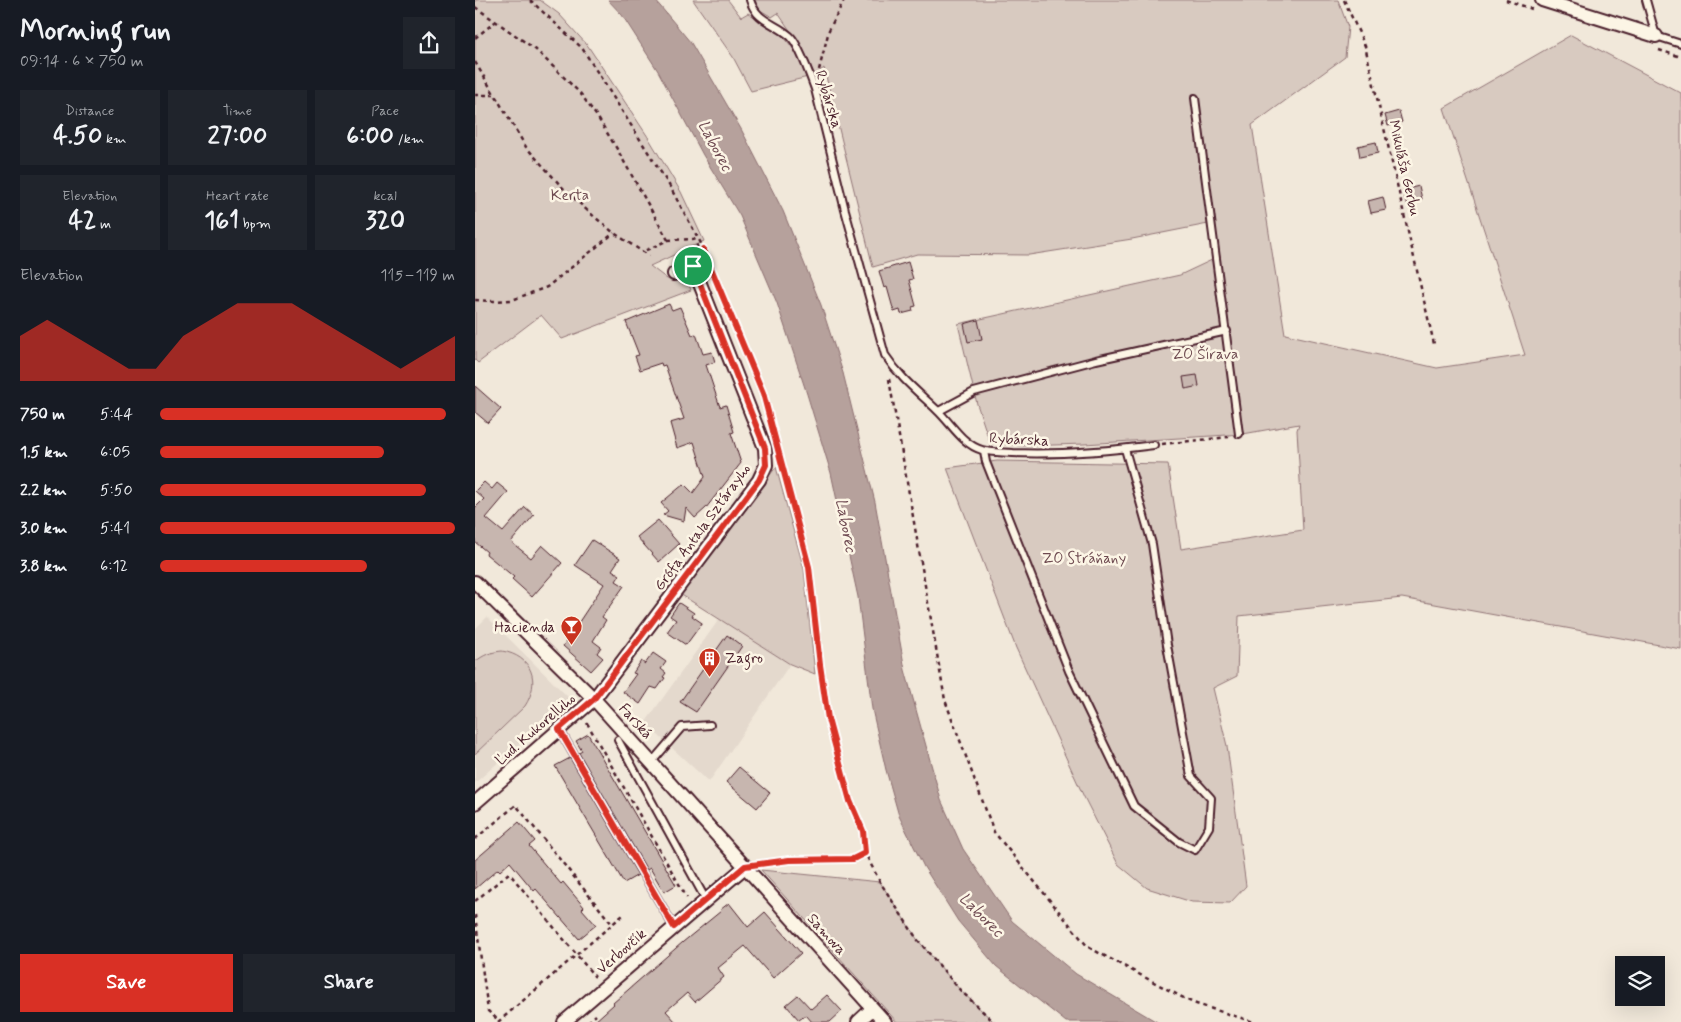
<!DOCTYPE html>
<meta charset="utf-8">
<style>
body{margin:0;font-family:Mynerve,sans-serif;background:#20242c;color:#f1f3f6;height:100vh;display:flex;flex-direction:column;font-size:19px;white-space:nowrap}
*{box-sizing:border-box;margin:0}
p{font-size:16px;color:#9ea1a6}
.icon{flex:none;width:28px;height:28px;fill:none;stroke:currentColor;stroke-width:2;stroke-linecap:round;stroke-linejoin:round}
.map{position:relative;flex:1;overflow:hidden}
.sheet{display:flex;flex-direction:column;background:#171b24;width:475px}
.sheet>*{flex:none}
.fabs{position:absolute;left:1140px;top:956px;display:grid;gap:10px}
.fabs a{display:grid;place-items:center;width:50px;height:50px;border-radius:0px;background:#171b24;box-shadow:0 5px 20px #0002;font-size:25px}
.pin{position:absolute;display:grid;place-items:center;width:42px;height:42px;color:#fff;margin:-21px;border:2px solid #fff;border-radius:50%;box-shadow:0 1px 5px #0007}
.round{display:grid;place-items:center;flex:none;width:52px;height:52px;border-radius:0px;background:#20242c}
.headline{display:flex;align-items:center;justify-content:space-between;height:85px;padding:0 20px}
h1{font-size:28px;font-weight:800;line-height:38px}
.stats{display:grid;grid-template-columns:repeat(3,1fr);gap:8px;height:85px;padding:5px 20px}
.stats div{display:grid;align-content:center;border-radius:0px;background:#20242c;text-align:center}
.stats b{font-size:25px;font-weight:800}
.stats small{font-size:14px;font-weight:400}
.stats p{font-size:14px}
.chart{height:140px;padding:10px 20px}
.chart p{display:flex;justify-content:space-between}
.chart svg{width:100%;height:90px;margin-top:5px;fill:#d93025;opacity:.7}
.button{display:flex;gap:10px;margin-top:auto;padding:10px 20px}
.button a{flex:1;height:58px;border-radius:0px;background:#d93025;color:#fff;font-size:20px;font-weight:800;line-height:58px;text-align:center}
.button a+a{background:#20242c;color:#f1f3f6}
ul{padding:0 20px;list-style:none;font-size:16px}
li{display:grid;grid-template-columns:80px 60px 1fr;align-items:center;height:38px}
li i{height:12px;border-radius:6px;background:#d93025}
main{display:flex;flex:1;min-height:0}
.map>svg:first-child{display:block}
.built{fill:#e4d9cd}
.green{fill:#d8cac0;stroke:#917476}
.water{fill:#b6a19c;stroke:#8b6d6f}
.building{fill:#c7b6af;stroke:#4a1f2b}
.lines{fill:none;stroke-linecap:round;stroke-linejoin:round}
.lane-casing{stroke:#4a1f2b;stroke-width:10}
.street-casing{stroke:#4a1f2b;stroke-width:16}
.path{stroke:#4a1f2b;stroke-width:2.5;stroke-dasharray:4 4;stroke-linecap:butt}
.lane{stroke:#fcf5e5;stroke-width:6}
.street{stroke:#fcf5e5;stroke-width:12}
.route-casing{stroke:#fff;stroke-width:10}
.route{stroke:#d93025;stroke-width:6}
.labels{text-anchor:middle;stroke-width:5;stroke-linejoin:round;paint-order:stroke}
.street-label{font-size:15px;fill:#4a1f2b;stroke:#fcf5e5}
.park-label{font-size:15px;fill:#6e4a50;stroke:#fcf5e5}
.poi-label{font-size:15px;fill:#4a1f2b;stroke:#fcf5e5;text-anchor:end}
.water-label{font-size:16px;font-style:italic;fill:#704c53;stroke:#fcf5e5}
</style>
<main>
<section class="sheet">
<div class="headline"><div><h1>Morning run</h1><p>09:14 · 6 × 750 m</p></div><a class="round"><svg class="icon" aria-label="share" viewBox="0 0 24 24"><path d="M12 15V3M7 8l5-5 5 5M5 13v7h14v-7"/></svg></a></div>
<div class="stats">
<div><p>Distance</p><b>4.50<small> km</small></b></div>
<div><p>Time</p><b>27:00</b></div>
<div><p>Pace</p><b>6:00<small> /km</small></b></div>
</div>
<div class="stats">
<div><p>Elevation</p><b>42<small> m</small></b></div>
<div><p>Heart rate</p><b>161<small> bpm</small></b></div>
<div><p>kcal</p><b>320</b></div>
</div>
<div class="chart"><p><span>Elevation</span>115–119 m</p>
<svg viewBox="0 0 160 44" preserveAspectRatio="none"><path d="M0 44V22L10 14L20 22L30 30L40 38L50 38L60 22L70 14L80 6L90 6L100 6L110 14L120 22L130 30L140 38L150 30L160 22V44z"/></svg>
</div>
<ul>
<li><b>750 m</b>5:44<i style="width:97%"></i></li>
<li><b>1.5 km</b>6:05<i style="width:76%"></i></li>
<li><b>2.2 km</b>5:50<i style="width:90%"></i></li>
<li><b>3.0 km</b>5:41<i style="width:100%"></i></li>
<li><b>3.8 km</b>6:12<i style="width:70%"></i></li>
</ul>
<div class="button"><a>Save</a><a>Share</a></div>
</section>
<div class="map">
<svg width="1206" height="1022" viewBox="0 0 1206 1022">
<rect width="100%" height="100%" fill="#f1e8da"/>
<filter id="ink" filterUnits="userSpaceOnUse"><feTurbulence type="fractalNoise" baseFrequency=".02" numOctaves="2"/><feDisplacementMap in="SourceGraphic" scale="10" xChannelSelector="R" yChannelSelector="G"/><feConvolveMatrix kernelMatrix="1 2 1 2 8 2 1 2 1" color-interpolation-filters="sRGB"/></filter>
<g filter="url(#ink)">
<g class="built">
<path d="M12 617 95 699 0 783V629Z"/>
<path d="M245 618 315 664 234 782 170 723Z"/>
</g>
<g class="green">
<path d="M0 0H65L84 14 113 46 173 137 206 192 229 241 175 266 192 279 211 278 216 290 87 339 66 315 3 363 0 360Z"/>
<path d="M218 0H253L266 17 273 13C310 34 315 39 333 77L276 91 258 57Z"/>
<path d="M280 0H863L873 27 870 57 777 125 810 334 962 368 1050 355 969 108 1096 35 1206 93V649L927 598 764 616 762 676 738 688 752 746 771 886 755 903 717 902 672 888 643 864 609 797 541 648 472 468 522 461 693 464 706 549 828 530 822 430 824 424 768 434 609 444 548 446 515 443 502 404 483 324 705 275 739 259 733 224 657 239 554 255 442 254 398 267 349 68 340 75 323 42 303 13 297 17 285 10Z"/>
<path d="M301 467 329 569 340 674 315 664 205 594Z"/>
<path d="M27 651C57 656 66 681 50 706L0 754V662C8 655 16 652 27 651Z"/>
<path d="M286 870 405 882 442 939 485 990 519 1022H422Z"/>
</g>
<path class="water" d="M133 0H180L216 43 266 129 308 211 346 305 368 373 400 502 430 670 466 800 488 849 537 921 601 974 682 1022H591L521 966 483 921 449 867 424 816 411 770 397 709 383 597 356 473 332 394 302 303 265 216 228 155 183 71 147 15Z"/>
<g class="building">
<path d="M924 111 927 122 913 126 910 115Z"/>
<path d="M901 142 903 153 885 157 883 146Z"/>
<path d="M944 186 947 199 931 203 928 190Z"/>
<path d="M908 197 911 210 896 213 893 201Z"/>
<path d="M433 262 438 279 434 280 441 306 437 307 438 311 426 314 425 310 419 312 412 287 409 288 404 271Z"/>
<path d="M194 304 197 310 205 307 217 335 221 334 228 354 237 352 240 362 231 365 245 407 251 405 259 432 256 433 266 463 231 508 220 518 211 508 209 521 188 515 193 511 186 503 209 484 218 493 230 477 219 442 202 448 195 423 209 419 190 365 187 366 186 363 165 370 160 356 164 355 151 322Z"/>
<path d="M503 320 507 339 493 342 489 324Z"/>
<path d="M722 375 724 386 710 389 708 377Z"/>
<path d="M0 386 26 409 13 423 0 412Z"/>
<path d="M9 482 17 489 22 483 33 492 11 518 28 532 50 507 59 515 36 542 56 558 67 545 87 563 57 597 37 579 39 577 11 554 12 552 0 542V508L9 499 0 491Z"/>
<path d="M183 520 204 544 184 562 162 537Z"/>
<path d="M117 540 145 558 137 570 145 575 141 581 149 586 127 617 131 620 118 641 126 647 122 653 128 658 116 671 88 646 129 584 100 565Z"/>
<path d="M204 603 219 613 217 616 227 623 211 645 192 632 201 620 195 616Z"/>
<path d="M252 635 267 646 221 712 205 702Z"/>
<path d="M178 653 191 662 186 669 191 673 188 677 190 678 182 689 176 687 165 704 148 692 161 674 158 673 166 661 170 664Z"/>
<path d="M113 734 201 885 189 892 175 868 172 870 104 753 107 751 101 741Z"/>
<path d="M95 758 163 875 149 883 80 766Z"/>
<path d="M264 767 295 793 282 808 251 782Z"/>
<path d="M44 822 60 841 54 846 86 884 88 882 109 907 107 909 121 925 104 939 61 889 59 891 35 862 25 871 23 869 0 889V860Z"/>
<path d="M254 903 273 927 290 912 326 953 298 978 270 946 243 968 249 977 220 1002 212 993 191 1011 201 1022H119L139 1004 138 1003 208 942 246 911 245 910Z"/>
<path d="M323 995 336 1009 352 995 367 1011 355 1022H337L331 1015 324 1020 311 1005Z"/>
</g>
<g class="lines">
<defs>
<g id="lane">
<path d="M275 0C282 22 299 22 315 36 324 44 335 76 340 89L370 210 410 355C426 379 442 391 462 410 476 423 488 445 507 450 517 453 528 452 538 453 585 455 632 451 679 445"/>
<path d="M1171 0 1181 36 1206 44"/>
<path d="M720 98 764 434"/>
<path d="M464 411 499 392 621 360 752 331"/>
<path d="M509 451 511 462 594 671 659 806 704 842 720 850 734 827 736 798 716 776 692 645 677 544 650 449"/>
<path d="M84 729 199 927"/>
<path d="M143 740 231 900"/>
<path d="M176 763 207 727 235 725"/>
</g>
<g id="street">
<path d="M1067 0 1181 36"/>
<path d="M0 582 119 699 410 1022"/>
<path d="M0 803 119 699 284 480 291 465 290 448 218 266 199 274"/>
<path d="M89 1022 271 866"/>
<path d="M383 1022 397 1009"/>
</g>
</defs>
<use href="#lane" class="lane-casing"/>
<use href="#street" class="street-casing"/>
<g class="path">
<path d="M55 0 107 48 194 185 229 249 224 256"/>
<path d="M869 0 890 46 959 344"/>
<path d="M1031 0 1057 9"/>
<path d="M0 7 60 49 105 93 123 118 142 149 193 240 167 252"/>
<path d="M0 38 20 22"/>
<path d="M1184 50 1206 57"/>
<path d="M0 62 51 147 87 187 115 213 139 233 174 256"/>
<path d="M344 70 354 30 369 0"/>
<path d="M0 95H19"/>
<path d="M193 240 219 239 223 248 219 253"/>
<path d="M229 249 289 393 296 424"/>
<path d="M0 300 18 301 37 300 72 287 139 233"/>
<path d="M414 379 470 700 519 832 613 947 718 1003 779 1022"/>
<path d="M687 444 754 437"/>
<path d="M305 461 334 567 345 665 353 719 375 801 388 831 390 853 405 882 442 939 485 990 519 1022"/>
<path d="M112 723 212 898"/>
<path d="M0 839 41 805 137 924"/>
<path d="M284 864 314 859H378L390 853"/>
<path d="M0 901 34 873 120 977"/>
<path d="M0 915 13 1011 23 1020"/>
<path d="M23 1022 148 915"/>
<path d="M113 1022 121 1015"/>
</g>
<use href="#lane" class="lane"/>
<use href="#street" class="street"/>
</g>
</g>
<g class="lines" filter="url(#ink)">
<defs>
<path id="route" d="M228 249 288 393 334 567 345 665 353 719 375 801 388 831 390 853 378 859 314 860 270 866 199 927 84 729 119 699 284 480 291 465 290 448 218 266Z"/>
</defs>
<use href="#route" class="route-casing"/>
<use href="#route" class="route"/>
</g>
<defs>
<symbol id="bar-pin" viewBox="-11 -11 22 30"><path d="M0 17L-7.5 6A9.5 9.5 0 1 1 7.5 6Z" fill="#c8321e" stroke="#fcf5e5"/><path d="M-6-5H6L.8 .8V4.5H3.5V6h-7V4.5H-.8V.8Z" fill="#fff"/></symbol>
<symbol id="building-pin" viewBox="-11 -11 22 30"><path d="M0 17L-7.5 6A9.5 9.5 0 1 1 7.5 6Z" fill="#c8321e" stroke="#fcf5e5"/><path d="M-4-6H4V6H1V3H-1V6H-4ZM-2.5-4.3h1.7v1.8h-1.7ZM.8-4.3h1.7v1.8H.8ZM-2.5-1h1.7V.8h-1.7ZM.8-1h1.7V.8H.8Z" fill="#fff"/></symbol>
</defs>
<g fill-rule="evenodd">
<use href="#bar-pin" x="84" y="614" width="25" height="34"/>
<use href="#building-pin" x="222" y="646" width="25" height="34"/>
</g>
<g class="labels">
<g class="street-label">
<text transform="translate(354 99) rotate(73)" y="5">Rybárska</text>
<text transform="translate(930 168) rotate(77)" y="5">Mikuláša Gerbu</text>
<text transform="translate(544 439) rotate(3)" y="5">Rybárska</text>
<text transform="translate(227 527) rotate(-54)" y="5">Grófa Antala Sztárayho</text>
<text transform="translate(161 721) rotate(48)" y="5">Farská</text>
<text transform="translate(60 729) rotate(-41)" y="5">Ľud. Kukorelliho</text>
<text transform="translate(352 934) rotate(48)" y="5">Samova</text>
<text transform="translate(146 951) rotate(-41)" y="5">Verbovčík</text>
</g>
<g class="park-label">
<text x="95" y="200">Kerta</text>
<text x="730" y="359">ZO Šírava</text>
<text x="609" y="563">ZO Stráňany</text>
</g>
<g class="poi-label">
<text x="80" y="632">Hacienda</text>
<text x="250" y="663" text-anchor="start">Zagro</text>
</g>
<g class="water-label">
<text transform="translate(241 145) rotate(62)" y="6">Laborec</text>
<text transform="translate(372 525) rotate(79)" y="6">Laborec</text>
<text transform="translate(507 914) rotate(45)" y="6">Laborec</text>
</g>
</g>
</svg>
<div class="fabs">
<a><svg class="icon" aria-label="layers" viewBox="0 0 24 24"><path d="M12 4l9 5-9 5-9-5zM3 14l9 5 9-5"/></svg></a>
</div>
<div class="pin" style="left:218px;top:266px;background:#1e9e55"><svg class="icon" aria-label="arrive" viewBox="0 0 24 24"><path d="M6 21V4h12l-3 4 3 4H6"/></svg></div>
</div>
</main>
